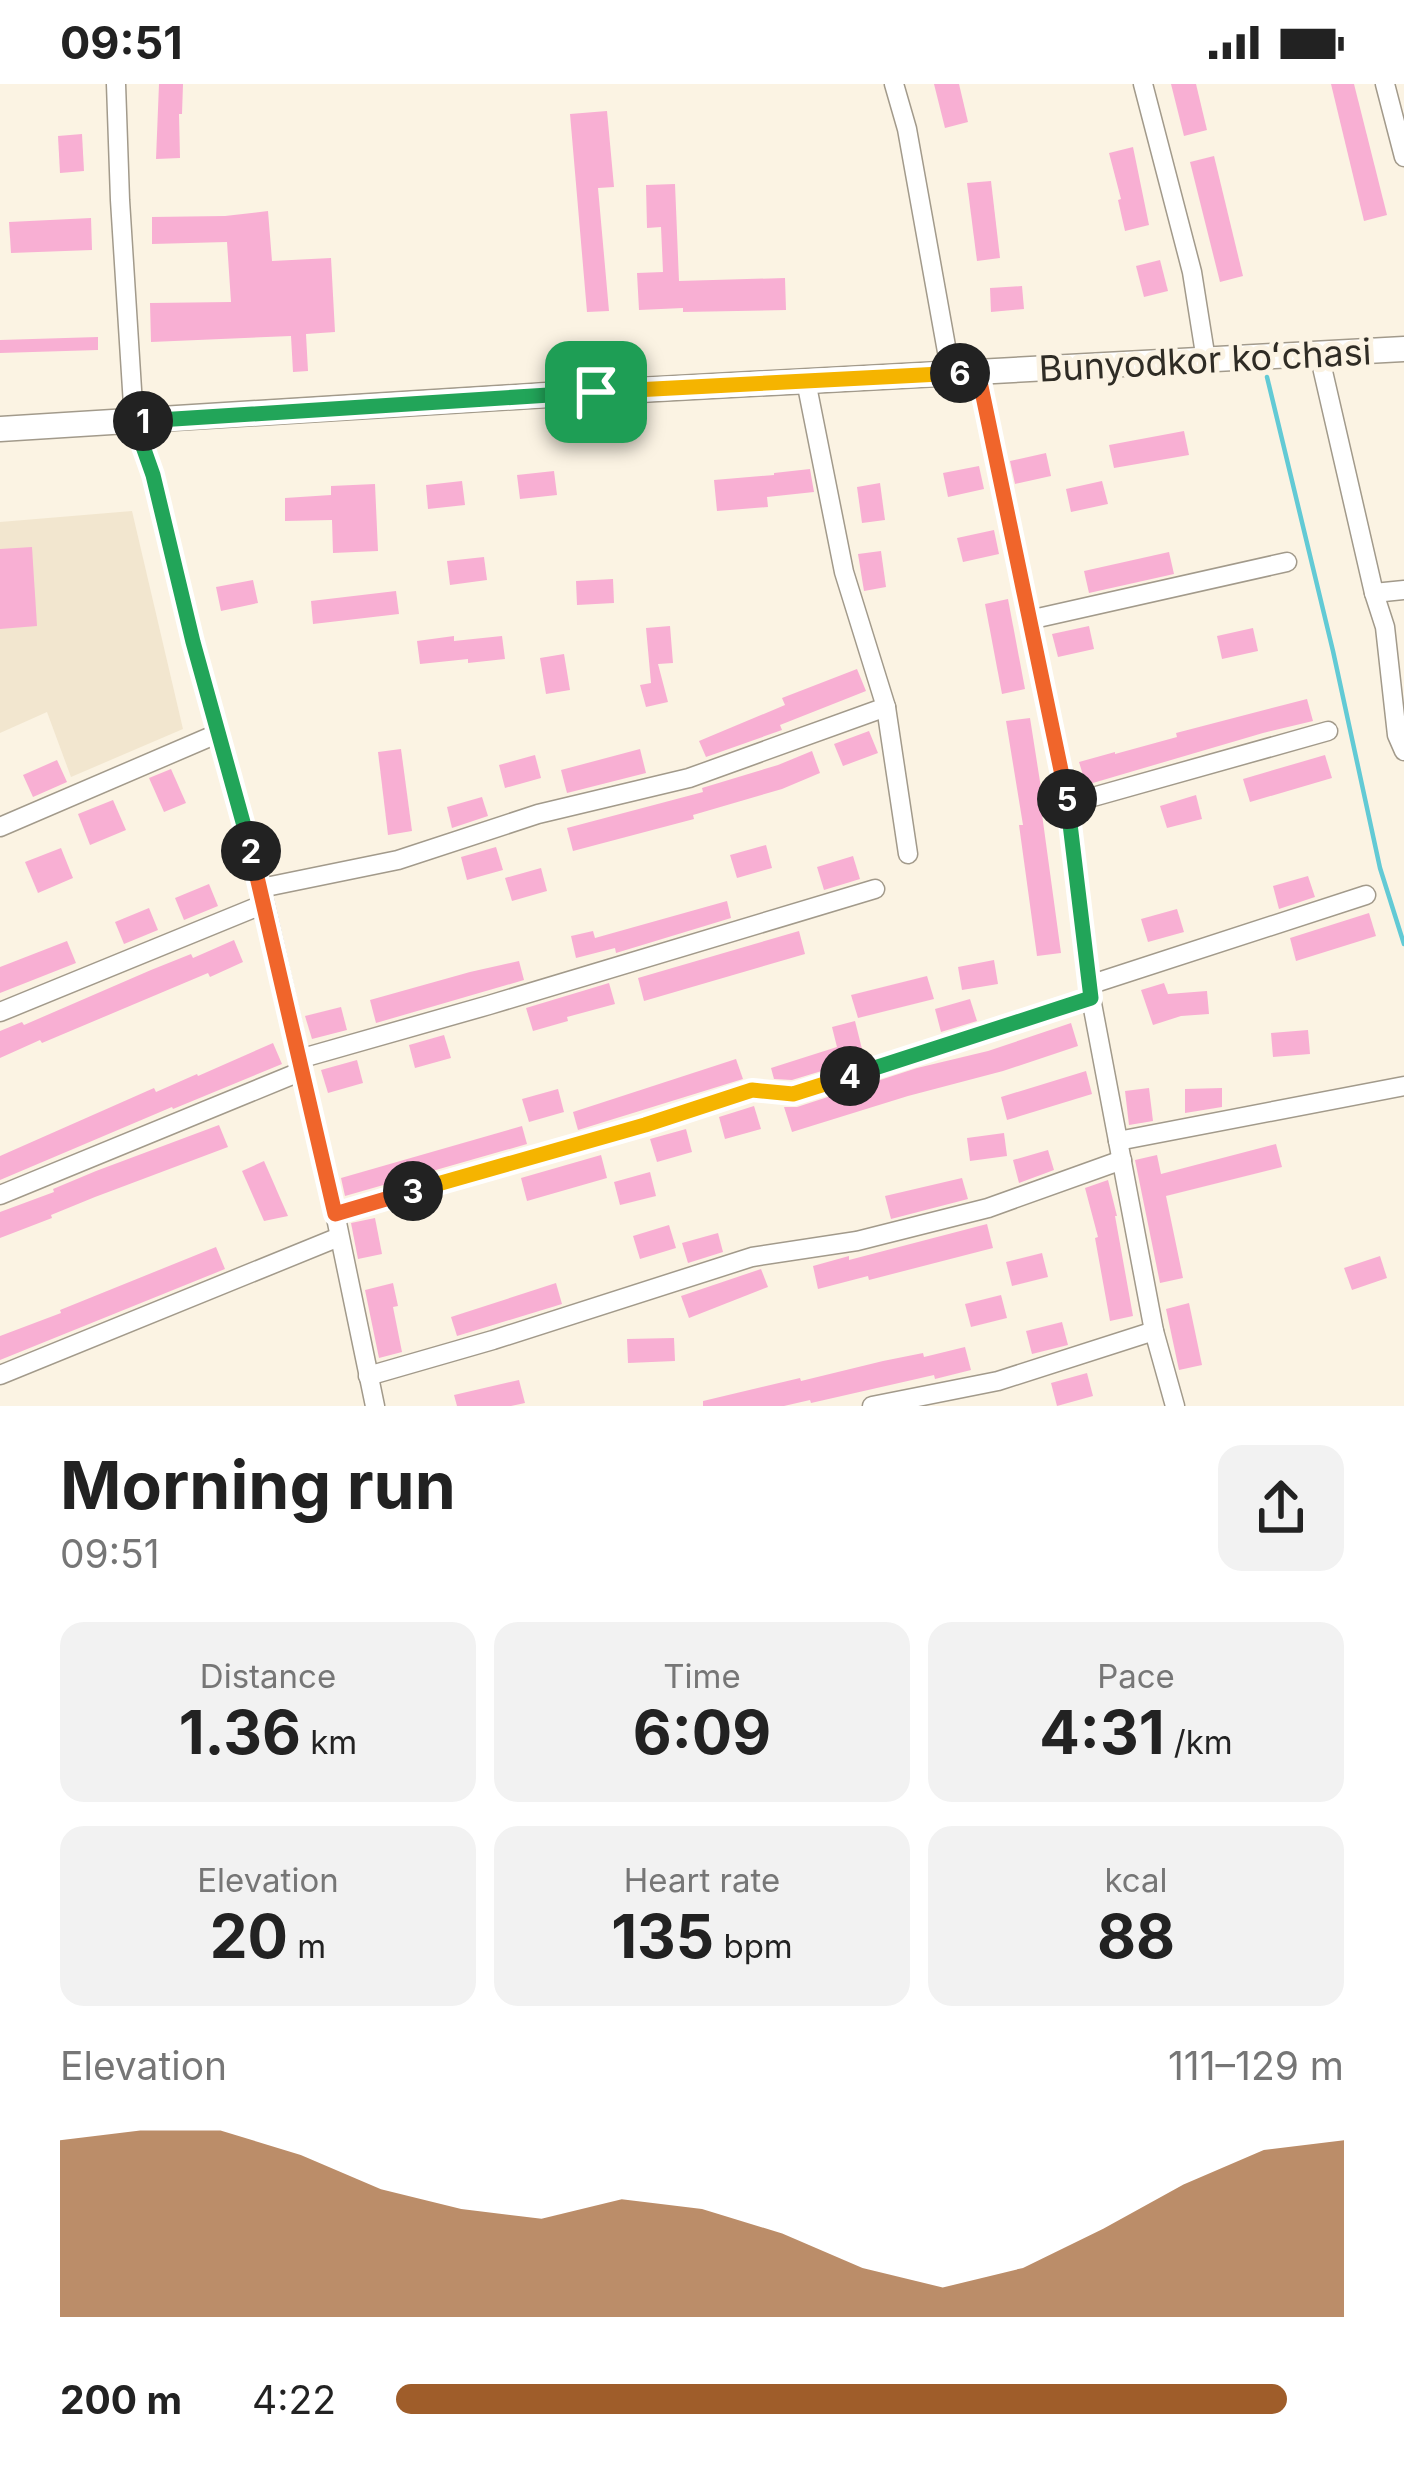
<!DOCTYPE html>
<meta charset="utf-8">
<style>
body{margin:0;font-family:Inter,sans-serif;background:#f2f2f2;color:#222;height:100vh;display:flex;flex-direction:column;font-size:45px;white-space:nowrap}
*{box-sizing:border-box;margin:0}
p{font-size:39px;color:#767676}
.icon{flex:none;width:66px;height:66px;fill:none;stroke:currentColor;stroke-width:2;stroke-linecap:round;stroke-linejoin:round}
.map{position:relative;height:1322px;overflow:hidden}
.side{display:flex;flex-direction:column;background:#fff;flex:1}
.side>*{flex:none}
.pin{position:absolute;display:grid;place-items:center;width:102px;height:102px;color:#fff;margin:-51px;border-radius:24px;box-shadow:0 6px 18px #0006}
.km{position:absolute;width:60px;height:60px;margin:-30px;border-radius:50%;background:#222;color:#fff;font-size:33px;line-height:60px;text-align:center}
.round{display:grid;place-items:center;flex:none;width:126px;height:126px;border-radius:24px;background:#f2f2f2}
.overview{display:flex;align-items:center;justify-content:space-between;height:204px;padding:0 60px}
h1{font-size:66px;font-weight:700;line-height:90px}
.metrics{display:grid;grid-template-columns:repeat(3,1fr);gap:18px;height:204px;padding:12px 60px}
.metrics div{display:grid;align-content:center;border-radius:24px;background:#f2f2f2;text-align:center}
.metrics b{font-size:60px;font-weight:700}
.metrics small{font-size:33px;font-weight:400}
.metrics p{font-size:33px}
.chart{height:336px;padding:24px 60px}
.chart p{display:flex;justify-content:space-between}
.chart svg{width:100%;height:216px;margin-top:12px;fill:#9f5d2a;opacity:.7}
ul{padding:0 60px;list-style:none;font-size:39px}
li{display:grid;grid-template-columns:192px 144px 1fr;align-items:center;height:90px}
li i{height:30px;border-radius:15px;background:#9f5d2a}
.status{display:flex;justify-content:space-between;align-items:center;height:84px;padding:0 60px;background:#fff;direction:ltr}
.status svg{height:33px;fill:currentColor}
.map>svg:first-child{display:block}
.built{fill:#f2e6cf}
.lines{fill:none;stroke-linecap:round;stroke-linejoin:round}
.stream{stroke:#62cad5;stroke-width:4.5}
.building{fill:#f8afd3}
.minor-casing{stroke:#a29a8b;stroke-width:21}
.major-casing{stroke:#a29a8b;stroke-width:27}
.minor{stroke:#fff;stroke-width:18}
.major{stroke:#fff;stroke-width:24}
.split-1-casing{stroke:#fff;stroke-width:24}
.split-2-casing{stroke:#fff;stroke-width:24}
.split-3-casing{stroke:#fff;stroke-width:24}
.split-4-casing{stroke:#fff;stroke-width:24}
.split-5-casing{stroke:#fff;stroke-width:24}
.split-6-casing{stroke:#fff;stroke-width:24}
.split-7-casing{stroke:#fff;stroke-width:24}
.split-1{stroke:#22a559;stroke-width:15}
.split-2{stroke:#22a559;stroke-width:15}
.split-3{stroke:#f0652b;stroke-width:15}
.split-4{stroke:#f5b400;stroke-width:15}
.split-5{stroke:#22a559;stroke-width:15}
.split-6{stroke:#f0652b;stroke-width:15}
.split-7{stroke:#f5b400;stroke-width:15}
.labels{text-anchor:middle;stroke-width:10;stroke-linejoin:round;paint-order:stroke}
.street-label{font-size:36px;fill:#2f2c25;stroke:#fbf3e3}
</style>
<div class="status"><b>09:51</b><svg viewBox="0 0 49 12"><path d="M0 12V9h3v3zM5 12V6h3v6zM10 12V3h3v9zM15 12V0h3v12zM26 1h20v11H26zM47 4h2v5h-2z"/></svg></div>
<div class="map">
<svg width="1404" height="1322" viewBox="0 0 1404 1322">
<rect width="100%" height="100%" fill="#fbf3e3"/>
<path class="built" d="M132 427 183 645 71 693 47 628 0 649V438Z"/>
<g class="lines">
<path class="stream" d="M1267 293 1333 567 1380 784 1404 860"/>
</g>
<g class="building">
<path d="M159 0H183L182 30H179L180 74 156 75Z"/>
<path d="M934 0H959L968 38 945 44Z"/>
<path d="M1171 0H1196L1207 46 1184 52Z"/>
<path d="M1331 0H1354L1387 131 1364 137Z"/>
<path d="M607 27 614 103 598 104 609 227 587 228 570 30Z"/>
<path d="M82 50 84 87 60 89 58 52Z"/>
<path d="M1133 63 1149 141 1125 147 1118 116 1121 115 1109 69Z"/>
<path d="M1214 72 1243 192 1220 198 1190 78Z"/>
<path d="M991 97 1000 174 977 177 967 99Z"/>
<path d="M675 100 679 197 785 194 786 226 683 228V224L639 226 637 189 663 188 661 143 647 144 646 101Z"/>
<path d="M268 127 272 177 331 174 335 248 306 250 308 287 293 288 291 252 151 258 150 219 231 218 227 158 152 160V133L225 132Z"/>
<path d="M91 134 92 166 11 169 9 138Z"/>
<path d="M1160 176 1168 207 1144 213 1136 182Z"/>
<path d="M1022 202 1024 225 991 228 990 204Z"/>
<path d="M98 253V266L0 269V256Z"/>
<path d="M1184 347 1189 371 1114 384 1109 361Z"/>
<path d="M1046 369 1051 392 1015 400 1010 377Z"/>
<path d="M979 382 984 405 948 413 943 389Z"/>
<path d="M810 385 814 408 767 413 768 423 717 427 714 396 774 391V389Z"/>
<path d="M554 387 557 411 520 415 517 391Z"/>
<path d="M462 397 465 421 428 425 426 401Z"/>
<path d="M1102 397 1108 420 1071 428 1066 405Z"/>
<path d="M880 399 885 436 862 439 857 403Z"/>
<path d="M375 400 378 467 333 469 332 436 285 437V414L331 411V402Z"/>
<path d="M994 446 999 470 963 478 957 454Z"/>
<path d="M32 463 37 542 0 545V465Z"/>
<path d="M881 467 886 503 864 507 858 470Z"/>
<path d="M1169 468 1174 490 1089 509 1084 487Z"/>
<path d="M484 473 487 496 450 501 447 477Z"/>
<path d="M613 495 614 519 577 521 576 497Z"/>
<path d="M253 496 258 519 221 527 216 503Z"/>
<path d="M396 507 399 530 313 540 311 517Z"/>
<path d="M1008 515 1025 605 1002 610 985 520Z"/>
<path d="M670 542 673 579 658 580 668 618 646 623 640 601 651 599 646 544Z"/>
<path d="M1089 542 1094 565 1058 573 1052 550Z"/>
<path d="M1253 544 1258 567 1222 575 1217 552Z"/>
<path d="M454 552V557L502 552 505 575 468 579V575L420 580 417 557Z"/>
<path d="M564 570 570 606 546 610 540 574Z"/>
<path d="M857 585 866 607 780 641 782 646 706 673 699 657 785 621 782 614Z"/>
<path d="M1307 615 1313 637 1263 649 1086 701 1079 678 1115 668V670L1177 653 1176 649Z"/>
<path d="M1030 634 1044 723H1041L1061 869 1037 872 1019 741H1023L1006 637Z"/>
<path d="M869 647 878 669 843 682 834 660Z"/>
<path d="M401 665 412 747 388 751 378 668Z"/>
<path d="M640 665 646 689 567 709 561 686Z"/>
<path d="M812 667 820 689 782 705 693 731 694 735 573 767 567 744 703 708 702 704 778 681Z"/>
<path d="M535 671 541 694 505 704 499 681Z"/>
<path d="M1325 671 1332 694 1250 718 1243 695Z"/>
<path d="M57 676 67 698 33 713 23 691Z"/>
<path d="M171 685 186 719 164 728 149 694Z"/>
<path d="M1196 711 1202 735 1167 744 1160 722Z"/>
<path d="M482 713 488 732 452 744 447 723Z"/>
<path d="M113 716 126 746 90 761 78 730Z"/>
<path d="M766 761 772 784 737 794 730 771Z"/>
<path d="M496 763 503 786 467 796 461 773Z"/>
<path d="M61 764 73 794 38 809 25 778Z"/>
<path d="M853 772 860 795 824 806 817 783Z"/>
<path d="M541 784 547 807 512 817 505 794Z"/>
<path d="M1308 792 1315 813 1279 825 1273 802Z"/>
<path d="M209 800 218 822 184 836 175 814Z"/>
<path d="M727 817 731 834 616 869 615 864 576 874 571 852 593 847 595 854Z"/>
<path d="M149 824 158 846 124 860 115 838Z"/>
<path d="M1177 825 1184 848 1148 858 1141 835Z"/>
<path d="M1369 829 1376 852 1296 877 1290 854Z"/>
<path d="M799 847 805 870 644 917 638 894Z"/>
<path d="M234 856 243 878 210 893 208 889 42 959 40 956 0 974V947L22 938 24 941 151 886 191 870 193 874Z"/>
<path d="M67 857 76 879 0 909V883Z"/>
<path d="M994 876 998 900 962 906 958 883Z"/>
<path d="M519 877 524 896 376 939 370 916 470 888Z"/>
<path d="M927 892 934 915 858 934 851 911Z"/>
<path d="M609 899 615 920 567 933 568 937 533 947 526 924Z"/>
<path d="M1164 899 1168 910 1207 907 1209 930 1181 932 1153 941 1141 906Z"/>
<path d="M970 915 977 937 941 948 935 925Z"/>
<path d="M341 923 347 946 312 955 305 932Z"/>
<path d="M855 937 864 973 824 983 825 986 792 996 774 995 771 984 837 963 832 943Z"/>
<path d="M1071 939 1078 962 1003 987 908 1012 792 1048 784 1023H797L917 984 988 967Z"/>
<path d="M1308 946 1310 970 1273 973 1271 949Z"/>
<path d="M444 951 451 974 415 984 409 961Z"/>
<path d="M273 959 282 980 173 1025 172 1023 0 1096V1072L154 1004 156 1008 197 990 198 992Z"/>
<path d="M736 975 743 995 578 1046 573 1028Z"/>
<path d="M357 976 363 999 328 1009 321 986Z"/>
<path d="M1086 987 1092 1010 1007 1036 1001 1013Z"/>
<path d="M1149 1004 1153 1037 1129 1041 1125 1007Z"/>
<path d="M1222 1004V1023L1185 1029V1005Z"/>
<path d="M558 1005 564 1028 529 1038 522 1015Z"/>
<path d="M754 1022 761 1045 725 1055 719 1033Z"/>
<path d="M219 1041 228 1063 95 1113 51 1131 52 1134 0 1154V1128L54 1108 53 1105 96 1087Z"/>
<path d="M522 1042 527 1060 345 1112 341 1094Z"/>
<path d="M686 1045 692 1068 657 1078 650 1055Z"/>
<path d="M1004 1049 1007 1072 970 1077 967 1054Z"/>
<path d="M1276 1060 1282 1083 1166 1112 1183 1194 1160 1199 1135 1076 1157 1071 1161 1090Z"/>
<path d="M1048 1066 1054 1086 1019 1099 1013 1076Z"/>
<path d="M601 1071 607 1094 527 1117 521 1094Z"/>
<path d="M264 1077 288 1132 264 1137 242 1087Z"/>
<path d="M650 1088 656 1112 620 1121 614 1098Z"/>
<path d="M962 1094 968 1115 891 1135 885 1112Z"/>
<path d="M1108 1096 1117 1132H1115L1133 1232 1110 1237 1095 1154 1098 1153 1085 1104Z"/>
<path d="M375 1134 382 1170 358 1175 351 1139Z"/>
<path d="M987 1140 993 1164 869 1196 868 1192 818 1205 813 1182 849 1172V1176Z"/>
<path d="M669 1141 676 1164 640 1175 633 1152Z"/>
<path d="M718 1149 723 1168 688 1179 682 1159Z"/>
<path d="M216 1163 225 1185 0 1276V1252L61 1229 60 1226Z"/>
<path d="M1042 1169 1048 1193 1012 1202 1006 1178Z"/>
<path d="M1380 1172 1387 1194 1352 1206 1344 1184Z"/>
<path d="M761 1185 768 1203 689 1234 681 1212Z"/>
<path d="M393 1199 398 1222 393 1223 402 1268 379 1274 365 1206Z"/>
<path d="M556 1199 562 1220 457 1252 451 1233Z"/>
<path d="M1001 1211 1007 1234 971 1243 965 1220Z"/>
<path d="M1189 1219 1202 1281 1179 1286 1166 1225Z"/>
<path d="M1062 1238 1068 1261 1032 1270 1026 1247Z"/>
<path d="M674 1254 675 1277 628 1279 627 1255Z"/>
<path d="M965 1263 971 1286 935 1295 934 1291 811 1319 810 1316 784 1322H703V1317L800 1294 801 1297 883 1277 923 1269 924 1273Z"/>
<path d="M1087 1289 1093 1312 1057 1322 1051 1299Z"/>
<path d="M519 1296 525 1319 511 1322H457L454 1311Z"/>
</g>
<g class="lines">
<defs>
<g id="minor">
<path d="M116 0 120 116 134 337 153 391 193 558 261 804 335 1129 375 1322"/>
<path d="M894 0 907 45 951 290"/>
<path d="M1143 0 1192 188 1206 276"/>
<path d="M1385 0 1404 73"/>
<path d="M1319 270 1374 509 1385 543 1397 651 1404 667"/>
<path d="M978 288 1068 720 1091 914 1154 1247 1175 1322"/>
<path d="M806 297 844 488 886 623 908 770"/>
<path d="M1374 509 1404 506"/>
<path d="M1029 536 1287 478"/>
<path d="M1068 720 1328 647"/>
<path d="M0 743 219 649"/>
<path d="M261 804 398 776 538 730 689 694 886 623"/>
<path d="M1089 901 1366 811"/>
<path d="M0 928 264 820"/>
<path d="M299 975 489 921 875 805"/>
<path d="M1118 1057 1404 1002"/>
<path d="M0 1111 302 987"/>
<path d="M335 1129 645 1041 752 1006 793 1010 1091 914"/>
<path d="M0 1291 339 1153"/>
<path d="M368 1292 493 1256 752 1173 857 1157 988 1124 1122 1076"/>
<path d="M872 1322 998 1297 1154 1247"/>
</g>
<path id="major" d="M0 345 547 311 1404 265"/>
</defs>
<use href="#minor" class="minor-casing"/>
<use href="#major" class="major-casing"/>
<use href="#minor" class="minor"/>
<use href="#major" class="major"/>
</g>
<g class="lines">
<defs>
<path id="split-1" d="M143 337 596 308"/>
<path id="split-2" d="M143 337H134L153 391 193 558 251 767"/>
<path id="split-3" d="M251 767 335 1130 413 1107"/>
<path id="split-4" d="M413 1107 645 1041 752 1006 793 1010 850 992"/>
<path id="split-5" d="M850 992 1091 914 1067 715"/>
<path id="split-6" d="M960 289 978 288 1067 715"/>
<path id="split-7" d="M596 308 960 289"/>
</defs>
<use href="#split-1" class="split-1-casing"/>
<use href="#split-2" class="split-2-casing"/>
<use href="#split-3" class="split-3-casing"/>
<use href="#split-4" class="split-4-casing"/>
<use href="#split-5" class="split-5-casing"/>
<use href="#split-6" class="split-6-casing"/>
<use href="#split-7" class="split-7-casing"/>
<use href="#split-1" class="split-1"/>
<use href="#split-2" class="split-2"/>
<use href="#split-3" class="split-3"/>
<use href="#split-4" class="split-4"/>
<use href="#split-5" class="split-5"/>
<use href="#split-6" class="split-6"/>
<use href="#split-7" class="split-7"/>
</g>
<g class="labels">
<g class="street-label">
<text transform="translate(1205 276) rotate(-3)" y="13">Bunyodkor koʻchasi</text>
</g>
</g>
</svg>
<div class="pin" style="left:596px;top:308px;background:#1e9e55"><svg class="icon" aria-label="arrive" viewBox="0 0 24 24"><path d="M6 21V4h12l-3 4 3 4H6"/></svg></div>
<b class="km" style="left:143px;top:337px">1</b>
<b class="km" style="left:251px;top:767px">2</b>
<b class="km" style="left:413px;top:1107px">3</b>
<b class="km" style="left:850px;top:992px">4</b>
<b class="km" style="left:1067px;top:715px">5</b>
<b class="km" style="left:960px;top:289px">6</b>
</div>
<section class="side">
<div class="overview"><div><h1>Morning run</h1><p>09:51</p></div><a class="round"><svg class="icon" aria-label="share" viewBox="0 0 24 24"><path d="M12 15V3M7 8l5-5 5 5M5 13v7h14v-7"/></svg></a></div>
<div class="metrics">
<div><p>Distance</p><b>1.36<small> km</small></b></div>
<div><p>Time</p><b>6:09</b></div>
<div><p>Pace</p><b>4:31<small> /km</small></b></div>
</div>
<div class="metrics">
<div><p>Elevation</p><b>20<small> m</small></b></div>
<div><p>Heart rate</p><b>135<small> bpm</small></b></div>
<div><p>kcal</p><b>88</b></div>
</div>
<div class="chart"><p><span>Elevation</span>111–129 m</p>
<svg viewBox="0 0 160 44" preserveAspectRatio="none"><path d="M0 44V8L10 6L20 6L30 11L40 18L50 22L60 24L70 20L80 22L90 27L100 34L110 38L120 34L130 26L140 17L150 10L160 8V44z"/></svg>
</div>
<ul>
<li><b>200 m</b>4:22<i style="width:94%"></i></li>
</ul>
</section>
